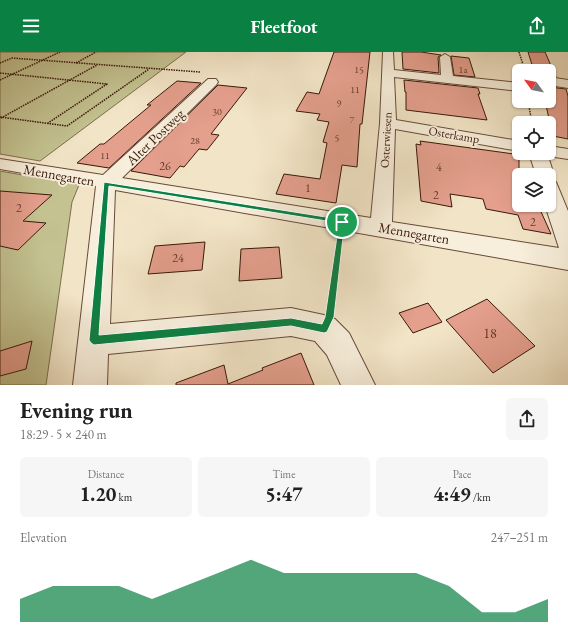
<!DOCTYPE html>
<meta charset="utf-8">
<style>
body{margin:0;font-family:"EB Garamond",serif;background:#f6f6f6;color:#222;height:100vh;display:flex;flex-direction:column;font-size:15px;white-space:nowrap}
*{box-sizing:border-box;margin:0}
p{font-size:13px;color:#767676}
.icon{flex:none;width:22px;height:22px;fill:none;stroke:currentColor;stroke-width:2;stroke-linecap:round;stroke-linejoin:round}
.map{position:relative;height:333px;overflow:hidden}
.drawer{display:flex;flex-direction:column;background:#fff;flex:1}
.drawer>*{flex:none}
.needle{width:26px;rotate:303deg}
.controls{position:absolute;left:512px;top:12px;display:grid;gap:8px}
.controls a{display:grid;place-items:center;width:44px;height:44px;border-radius:6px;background:#fff;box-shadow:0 1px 3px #0004;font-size:20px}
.pin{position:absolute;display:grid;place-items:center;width:34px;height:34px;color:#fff;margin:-17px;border:2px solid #fff;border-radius:50%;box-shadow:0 1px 4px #0007}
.round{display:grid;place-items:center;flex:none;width:42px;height:42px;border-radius:6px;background:#f6f6f6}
.headline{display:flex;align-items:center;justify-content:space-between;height:68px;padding:0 20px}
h1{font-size:22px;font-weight:700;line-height:30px}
.stats{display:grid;grid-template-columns:repeat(3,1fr);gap:6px;height:68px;padding:4px 20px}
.stats div{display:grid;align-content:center;border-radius:6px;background:#f6f6f6;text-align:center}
.stats b{font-size:20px;font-weight:700}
.stats small{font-size:11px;font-weight:400}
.stats p{font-size:11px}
.chart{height:112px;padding:8px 20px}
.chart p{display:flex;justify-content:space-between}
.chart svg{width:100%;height:72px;margin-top:4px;fill:#0b8043;opacity:.7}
header{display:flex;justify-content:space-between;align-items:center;height:52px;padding:0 20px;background:#0b8043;color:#fff;font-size:18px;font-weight:700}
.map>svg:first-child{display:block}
.green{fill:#c3c290;stroke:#7e6d4d}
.building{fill:#e49f8d;stroke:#39180a}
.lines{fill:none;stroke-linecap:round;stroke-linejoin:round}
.street-casing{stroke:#674b39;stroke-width:2}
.path-far2{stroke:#39180a;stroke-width:1.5;stroke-dasharray:1.5 1;stroke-linecap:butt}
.path-far1{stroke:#39180a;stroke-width:2.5;stroke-dasharray:3 2;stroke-linecap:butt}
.path{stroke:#39180a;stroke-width:3.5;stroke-dasharray:4 2.5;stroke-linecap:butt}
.street{fill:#f7eedb;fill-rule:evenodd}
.route{fill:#0b8043;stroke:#fff;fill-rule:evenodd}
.labels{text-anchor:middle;stroke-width:4;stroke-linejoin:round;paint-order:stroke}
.far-number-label{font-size:10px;fill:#643a2b}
.far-street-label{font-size:12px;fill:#39180a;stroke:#f7eedb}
.number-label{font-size:12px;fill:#643a2b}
.street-label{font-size:14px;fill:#39180a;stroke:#f7eedb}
.near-number-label{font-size:14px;fill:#643a2b}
</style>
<header><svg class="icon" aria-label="menu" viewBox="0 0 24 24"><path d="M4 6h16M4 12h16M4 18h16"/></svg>Fleetfoot<svg class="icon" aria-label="share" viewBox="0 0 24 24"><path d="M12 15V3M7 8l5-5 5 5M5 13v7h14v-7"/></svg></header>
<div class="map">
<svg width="568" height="333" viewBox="0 0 568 333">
<rect width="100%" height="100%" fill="#f2e5c7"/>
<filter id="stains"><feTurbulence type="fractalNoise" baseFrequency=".005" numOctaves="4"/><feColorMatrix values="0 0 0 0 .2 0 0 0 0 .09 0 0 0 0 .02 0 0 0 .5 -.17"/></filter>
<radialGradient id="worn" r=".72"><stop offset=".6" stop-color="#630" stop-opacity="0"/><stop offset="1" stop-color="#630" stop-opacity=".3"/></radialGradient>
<g class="green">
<path d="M0 0H186L40 109 0 102Z"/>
<path d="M0 119 79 133 72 150 46 333H0Z"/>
</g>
<g class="building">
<path d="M334 0H370L362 72H360L357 115 342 113 336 151 276 142 284 122 320 127 327 91 323 90 329 70 317 68 320 62 296 59 307 40 319 42Z"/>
<path d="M402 0H421L441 3 438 5 439 21 403 17Z"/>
<path d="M528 0H545L556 25 549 24V19H534Z"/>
<path d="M451 4 469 6 475 25 454 23Z"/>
<path d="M404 28 478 36 480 42H478L487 68 406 58V40H405Z"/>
<path d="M177 29 201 31 109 116 77 111 100 92H104L151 53H147Z"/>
<path d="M218 33 247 36 211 82 219 83 207 98 199 97 184 115 180 114 170 126 131 119Z"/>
<path d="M549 35 566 37 568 44V87L553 84 545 49H549Z"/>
<path d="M420 89 514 102 519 104V153H538L551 182 523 177 518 163 486 157 483 147 450 142 452 155 421 149 416 92 421 93Z"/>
<path d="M0 139 52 143 23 169 46 171 18 198 0 194Z"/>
<path d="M205 190 202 218 148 222 155 194Z"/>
<path d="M279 195 282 226 239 229 241 197Z"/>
<path d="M487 247 535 294 493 321 446 268Z"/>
<path d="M428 251 442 270 413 281 399 261Z"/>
<path d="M32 289 26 317 0 324V299Z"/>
<path d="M301 301 314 333H176V331L224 313 228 332 263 318 262 316Z"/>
</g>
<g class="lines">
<defs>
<g id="street">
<path d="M383 0H393L394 18 441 23 440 5 445 2 450 5 453 24 519 31V39L394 25 396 68 519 89V99L395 77 392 170 559 196 545 153H549V128L556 130 568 159V218L115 138 110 272 291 256 324 263 335 267 349 281 375 333H341L327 303 315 289 291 284 108 302 107 333H73L96 134 0 117V107L103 123 208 27H216L218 30 216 33 122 126 371 166 380 71Z"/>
<path d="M549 25 568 28V36L549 33Z"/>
<path d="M549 94 568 97V107L548 104 554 123 552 127 549 128V123H536L529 101H549Z"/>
</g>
</defs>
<use href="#street" class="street-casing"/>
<g class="path-far2">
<path d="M519 0 525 19"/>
<path d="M0 11 12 6 200 20"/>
<path d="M76 11 96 0"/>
<path d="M0 21 107 32 48 71"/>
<path d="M0 28 60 0"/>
<path d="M528 49 532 71"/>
<path d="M0 65 67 74 149 17"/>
<path d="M1 66 97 13"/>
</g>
<path class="path-far1" d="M334 232 340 187"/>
<path class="path" d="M331 256 334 231"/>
<use href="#street" class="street"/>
</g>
<path class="route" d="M104 130 345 168 334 265 327 280 324 281 291 274 94 293 91 291 89 288ZM109 134 339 171 325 265 322 272 291 266 99 283Z"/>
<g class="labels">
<g class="far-number-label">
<text x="359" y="21">15</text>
<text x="463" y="21">1a</text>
<text x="355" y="41">11</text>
<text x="339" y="55">9</text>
<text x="217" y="63">30</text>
<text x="352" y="71">7</text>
<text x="337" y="89">5</text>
<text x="195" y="92">28</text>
<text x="105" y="107">11</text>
</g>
<g class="far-street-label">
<text transform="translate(454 83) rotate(10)" y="4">Osterkamp</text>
<text transform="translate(386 88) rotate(-87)" y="4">Osterwiesen</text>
</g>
<g class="number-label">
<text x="165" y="118">26</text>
<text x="439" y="119">4</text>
<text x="308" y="140">1</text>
<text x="436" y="147">2</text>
<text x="19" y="160">2</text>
<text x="533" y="174">2</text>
<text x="178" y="210">24</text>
</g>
<g class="street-label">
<text transform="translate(155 85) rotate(-44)" y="5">Alter Postweg</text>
<text transform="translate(59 123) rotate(10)" y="5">Mennegarten</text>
<text transform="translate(414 181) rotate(10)" y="5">Mennegarten</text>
</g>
<g class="near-number-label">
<text x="490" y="286">18</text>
</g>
</g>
<rect width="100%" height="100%" filter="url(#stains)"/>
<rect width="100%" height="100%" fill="url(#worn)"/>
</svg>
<div class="controls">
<a><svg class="needle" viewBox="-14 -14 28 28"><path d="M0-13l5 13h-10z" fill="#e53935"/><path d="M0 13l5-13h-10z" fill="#767676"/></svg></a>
<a><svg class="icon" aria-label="locate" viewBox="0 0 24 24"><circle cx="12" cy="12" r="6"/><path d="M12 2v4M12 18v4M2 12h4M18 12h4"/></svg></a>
<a><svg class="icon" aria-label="layers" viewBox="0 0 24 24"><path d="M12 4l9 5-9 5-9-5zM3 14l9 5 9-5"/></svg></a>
</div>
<div class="pin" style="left:342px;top:170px;background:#1e9e55"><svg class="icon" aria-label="arrive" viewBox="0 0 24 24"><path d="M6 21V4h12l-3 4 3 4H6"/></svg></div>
</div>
<section class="drawer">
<div class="headline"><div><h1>Evening run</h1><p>18:29 · 5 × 240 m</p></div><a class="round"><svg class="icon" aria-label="share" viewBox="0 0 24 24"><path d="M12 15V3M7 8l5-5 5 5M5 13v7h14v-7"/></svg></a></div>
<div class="stats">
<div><p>Distance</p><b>1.20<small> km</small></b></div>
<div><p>Time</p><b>5:47</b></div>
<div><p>Pace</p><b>4:49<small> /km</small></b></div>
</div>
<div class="chart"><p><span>Elevation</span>247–251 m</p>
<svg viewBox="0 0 160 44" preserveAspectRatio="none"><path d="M0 44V30L10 22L20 22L30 22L40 30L50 22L60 14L70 6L80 14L90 14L100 14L110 14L120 14L130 22L140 38L150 38L160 30V44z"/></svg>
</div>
</section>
